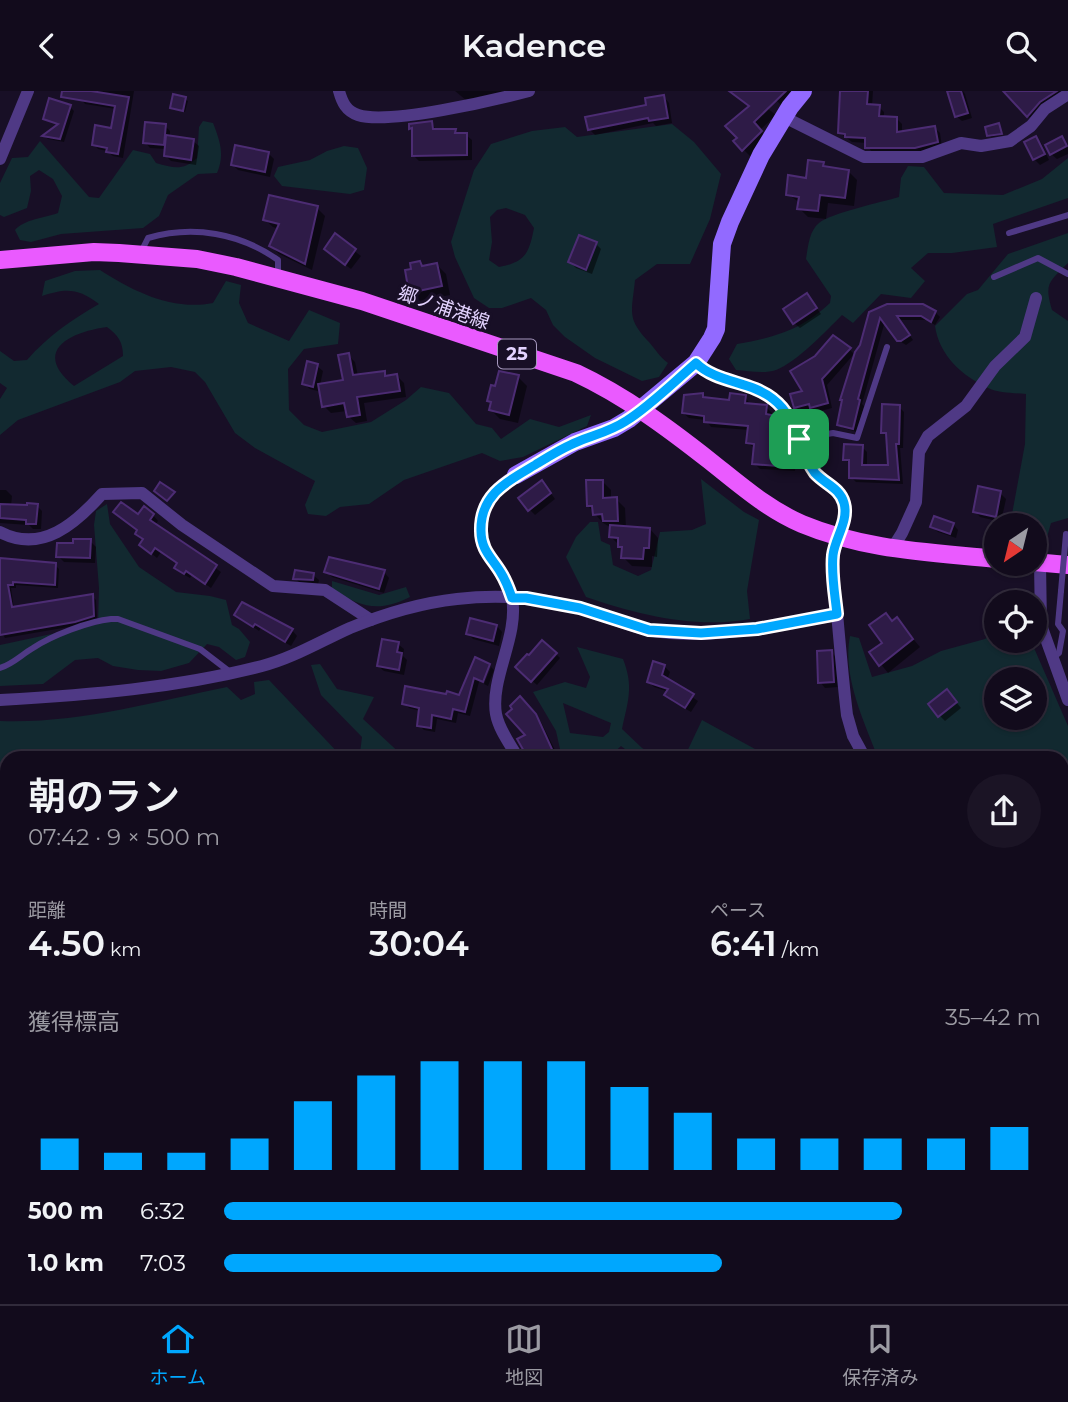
<!DOCTYPE html>
<html lang="ja">
<meta charset="utf-8">
<style>
body{margin:0;font-family:Montserrat,"Noto Sans JP",sans-serif;background:#1b1425;color:#f1f3f6;height:100vh;display:flex;flex-direction:column;font-size:26px;white-space:nowrap}
*{box-sizing:border-box;margin:0}
p{font-size:23px;color:#9c9ba3}
.icon{flex:none;width:38px;height:38px;fill:none;stroke:currentColor;stroke-width:2;stroke-linecap:round;stroke-linejoin:round}
.map{position:relative;flex:1;overflow:hidden}
.sheet{position:absolute;left:0px;top:660px;width:1069px;height:555px;display:flex;flex-direction:column;background:#120b1c;border-radius:21px 21px 0 0;box-shadow:0 2px 5px #0004,0 0 0 2px #312b3b}
.sheet>*{flex:none}
.needle{width:46px;rotate:215deg}
.buttons{position:absolute;left:984px;top:422px;display:grid;gap:14px}
.buttons a{display:grid;place-items:center;width:63px;height:63px;border-radius:50%;background:#120b1c;box-shadow:0 2px 5px #0004,0 0 0 2px #312b3b;font-size:35px}
.pin{position:absolute;display:grid;place-items:center;width:60px;height:60px;color:#fff;margin:-30px;border-radius:14px;box-shadow:0 4px 10px #0006}
.round{display:grid;place-items:center;flex:none;width:74px;height:74px;border-radius:37px;background:#1b1425}
.head{display:flex;align-items:center;justify-content:space-between;height:119px;padding:0 28px}
h1{font-size:38px;font-weight:600;line-height:52px}
.stats{display:grid;grid-template-columns:repeat(3,1fr);gap:10px;height:119px;padding:7px 28px}
.stats div{display:grid;align-content:center}
.stats b{font-size:35px;font-weight:600}
.stats small{font-size:19px;font-weight:400}
.stats p{font-size:19px}
.chart{height:196px;padding:14px 28px}
.chart p{display:flex;justify-content:space-between}
.chart svg{width:100%;height:126px;margin-top:7px;stroke:#00a7fe;stroke-width:6}
ul{padding:0 28px;list-style:none;font-size:23px}
li{display:grid;grid-template-columns:112px 84px 1fr;align-items:center;height:52px}
li i{height:18px;border-radius:9px;background:#00a7fe}
header{display:flex;justify-content:space-between;align-items:center;height:91px;padding:0 28px;background:#120b1c;font-size:32px;font-weight:600}
.menu{display:flex;justify-content:space-around;align-items:center;height:98px;border-top:2px solid #312b3b;background:#120b1c;font-size:19px;color:#9c9ba3}
.menu a{display:grid;justify-items:center;gap:4px}
.menu .on{color:#00a7fe}
.map>svg:first-child{display:block}
.green{fill:#122930;fill-rule:evenodd}
.shadow{fill:#0007}
.lines{fill:none;stroke-linecap:round;stroke-linejoin:round}
.stream{stroke:#0a1144;stroke-width:4.5}
.building{fill:#2e1b47;stroke:#4c2c73;stroke-width:2}
.lane{stroke:#4f3985;stroke-width:6}
.street{stroke:#4f3985;stroke-width:12}
.secondary{stroke:#926aff;stroke-width:18}
.primary{stroke:#ea5aff;stroke-width:18}
.lane-bridge{stroke:#4f3985;stroke-width:6}
.route-casing{stroke:#fff;stroke-width:14}
.route{stroke:#00a7fe;stroke-width:9}
.labels{text-anchor:middle;stroke-width:6;stroke-linejoin:round;paint-order:stroke}
.shield{fill:#180f26;stroke:#a698be;stroke-width:2}
.shield-label{font-size:18px;font-weight:bold;fill:#e3d3ff}
.street-label{font-size:19px;fill:#e3d3ff;stroke:#180f26}
</style>
<header><svg class="icon" aria-label="back" viewBox="0 0 24 24"><path d="M15 5l-7 7 7 7"/></svg>Kadence<svg class="icon" aria-label="search" viewBox="0 0 24 24"><circle cx="10" cy="10" r="6"/><path d="M15 15l6 6"/></svg></header>
<div class="map">
<svg width="1068" height="1213" viewBox="0 0 1068 1213">
<rect width="100%" height="100%" fill="#180f26"/>
<g class="green">
<path d="M203 30 213 32C220 50 225 64 217 82L198 83 168 104 159 125 143 137 61 143 31 151 20 149 15 139C25 128 44 127 58 122L62 105 53 88 39 79 30 85 31 100 27 117 4 126 0 124V92L12 67 28 66 40 50 89 106 99 107 133 59 150 63 156 72C174 77 183 80 197 67L199 36Z"/>
<path d="M672 33 694 51 721 83 710 128 690 173H657L635 189C632 221 626 227 649 251 656 259 659 265 668 272L659 286 642 290 595 267 565 246 553 234 546 219 531 207 502 217H489L474 207 455 166 451 151 474 79 491 53 532 40 565 36 577 46ZM506 117 525 124 534 137C529 163 525 171 499 176L489 169 492 151 490 126 497 119Z"/>
<path d="M344 55 358 57 367 77 364 99 350 103 282 95 274 85 278 76 310 69 327 60Z"/>
<path d="M1068 67V107L993 133 997 156 952 162H928L911 177 925 190 911 207 881 203 853 232 842 224C826 240 797 271 776 279 764 283 749 280 736 279L729 268 737 253C776 246 801 239 830 212L831 205 806 168C808 156 809 140 819 132 831 122 882 111 899 106L901 87 908 75 924 76 944 102 1003 104 1042 88Z"/>
<path d="M1068 142V172C1049 191 1044 192 1052 219L1068 230V427L1051 432 1046 450 1034 449V434H1010L1025 353 1026 303C1015 302 998 302 988 297 962 285 939 264 935 235L967 203 978 199 1008 163Z"/>
<path d="M100 179C134 201 173 220 213 212L226 190 241 194 239 212 248 232 289 250 309 219 340 232 338 253 304 258 288 278 289 319 304 334 322 341 371 331 406 309 421 296 449 302 476 333 492 337 501 348 530 328 559 336 591 324 587 335 523 366 500 370 482 362 404 389 369 413 340 416 326 425 308 423 305 414 315 390 255 357 235 342 205 291 195 281 171 276 135 280 120 291 18 329 0 344V308L7 297 0 292V260L14 270 27 269C48 245 71 229 99 213 78 197 66 197 42 205L45 190 75 180ZM107 236C118 244 123 251 123 265L74 295C31 260 70 241 107 236Z"/>
<path d="M701 388 744 421 759 429 747 500 750 528C696 538 638 524 586 506L566 466 576 446 590 431H598L601 450 610 454 613 474 638 485 651 479 660 441 692 439 706 433Z"/>
<path d="M107 413 110 433 139 476 176 501 210 505 226 509 232 534 239 538 250 551 245 566 236 569 219 556 207 553 189 572 161 580 138 579 113 575 98 567 75 569 43 593 0 595V554L98 533 99 497 94 434 96 420Z"/>
<path d="M332 490 379 504 406 496 410 506C378 522 362 516 332 499Z"/>
<path d="M996 538V550H1031L1068 635V681L1062 687V667H878C864 630 842 585 850 545L859 547 872 586 912 575 941 560 985 548ZM996 588H1034V626H996Z"/>
<path d="M577 556 623 568C634 596 628 610 622 638L642 657 659 667H637L621 655 608 667H562L556 640 533 601 565 591 586 597 590 586ZM563 612 611 632 609 641 603 646 570 642Z"/>
<path d="M320 573 337 598 374 606 363 628 405 667H355L360 662 362 646 321 604 311 574Z"/>
<path d="M269 589 343 667H7V807L0 805V630C76 633 153 611 227 596L241 609 255 603 254 591Z"/>
<path d="M702 629 755 658 768 662 771 667H684Z"/>
<path d="M0 937H7V1062L0 1061Z"/>
<path d="M1068 1011V1137L1062 1132V1017Z"/>
<path d="M85 1208H306L319 1213H91Z"/>
<path d="M530 1208H634L628 1213H530Z"/>
<path d="M976 1208H1032L1034 1213H977Z"/>
</g>
<g class="shadow">
<path d="M85 0H134L123 67 113 65 107 60 98 58 94 53 112 39 116 18 85 13 81 8Z"/>
<path d="M455 0H511L467 10Z"/>
<path d="M729 0H745L776 24 760 39 768 48 750 65 743 58 739 47 750 16Z"/>
<path d="M767 0H799L783 16Z"/>
<path d="M841 0H873L872 15 879 16 884 21V27H896L902 33V42L934 36 940 42 942 56 931 61 873 62 868 56 867 52 852 51 840 42Z"/>
<path d="M949 0H963L965 3 972 27 962 30 956 25Z"/>
<path d="M1014 0H1068L1036 33 1009 4Z"/>
<path d="M664 6 669 12 672 32 656 35 653 32 595 44 590 39 648 15Z"/>
<path d="M185 8 188 10 185 21 172 16Z"/>
<path d="M70 16 74 20 64 51 48 48 45 45 58 34 45 27Z"/>
<path d="M431 31 437 40H455L459 44H466L472 49V69L419 70 413 64 414 40 411 37Z"/>
<path d="M999 34 1003 44 991 46 989 44Z"/>
<path d="M165 35 170 40V46L193 50 199 55 196 74 171 70 165 64 166 58 150 57 145 51Z"/>
<path d="M1035 47 1041 52 1049 69 1040 74 1034 68Z"/>
<path d="M1062 47 1068 54V63L1057 68 1051 63Z"/>
<path d="M268 62 274 68 270 86 238 79 233 74Z"/>
<path d="M823 73 828 78 848 80 857 89 854 115 828 112 826 128 808 126 799 117 800 112 788 103 808 89Z"/>
<path d="M317 117 325 125 312 179 279 163 271 155 279 138 273 136 265 129Z"/>
<path d="M335 145 361 165 351 178 331 163Z"/>
<path d="M596 153 601 158 592 183 576 177 570 171Z"/>
<path d="M420 172 424 176 437 174 446 183 450 204 420 210 411 201 413 179Z"/>
<path d="M807 204 821 223 800 237 794 232Z"/>
<path d="M935 221 940 226 935 234 927 229H899L913 249 906 254 898 249 885 230 862 313 864 315 857 341 843 337 839 333 870 222Z"/>
<path d="M849 258 854 263 827 294 832 317 817 321 813 318 801 321 796 316 805 301Z"/>
<path d="M348 264 355 271 358 285 384 282 388 286 397 285 404 292 406 306 364 312 367 330 356 332 348 325 347 320 331 322 324 315 321 301 310 298 304 293 317 275 323 280 320 294 345 290Z"/>
<path d="M518 286 527 295 518 332 500 328 491 319 493 313 489 309 497 297Z"/>
<path d="M703 304 707 308 731 311 745 306 751 314 766 316 772 322 771 326 777 327 782 332 780 345H787L792 351 791 365 796 370 795 380 760 378 754 372V357L748 352 749 339 711 336 706 329 689 327 683 322Z"/>
<path d="M899 316 904 321 903 357H900L903 393 856 391 851 386 850 373 845 368 862 356 867 361V376H889L888 347 883 341Z"/>
<path d="M602 390 611 399V408H616L625 417 626 437 650 438 658 447 657 466 652 465V476L632 475 623 466 624 459 611 446 612 437 603 432 588 415Z"/>
<path d="M547 397 555 408 535 424 529 418Z"/>
<path d="M0 399H6L12 405 11 415H37L42 420 41 438H33L29 434 0 432Z"/>
<path d="M1000 402 1006 408 1001 431 980 426 975 420Z"/>
<path d="M153 424 158 430 155 434 221 481 211 497 192 484 190 487 181 482 176 476 178 473 161 461 157 467 141 454 144 449 137 443 139 425Z"/>
<path d="M953 433 958 439 956 447 938 441 932 436Z"/>
<path d="M90 450 96 456 95 472 64 471 58 465 75 454Z"/>
<path d="M0 469 55 474 59 478 58 497 16 494V497H11L14 518 92 505 96 509 97 529 80 534 5 547 0 539Z"/>
<path d="M326 480 384 481 389 487 384 502 332 486Z"/>
<path d="M313 484 319 489 318 494 301 493 295 487Z"/>
<path d="M236 524 292 539 297 545 291 555 261 537 259 540Z"/>
<path d="M897 529 920 556 888 582 872 562 885 552Z"/>
<path d="M497 535 502 541 499 555 473 548 468 543Z"/>
<path d="M398 553 404 558 403 565 407 569 404 584 384 580 378 575Z"/>
<path d="M831 561 837 567 838 596 825 597 820 591Z"/>
<path d="M556 563 560 567 537 594 517 576Z"/>
<path d="M476 569 488 574 479 591 470 625 458 622 456 632 437 628 435 641 424 639 419 634 420 620 409 617 404 612 460 606Z"/>
<path d="M664 575 670 581 667 589 698 610 691 621 672 610 667 604 669 601 654 596 649 591Z"/>
<path d="M491 576 494 579 488 595 484 593Z"/>
<path d="M952 606 961 617 945 630 940 625Z"/>
<path d="M526 613 541 631 559 667H532L527 661 528 645 514 618Z"/>
<path d="M1068 798V818L1064 821 1062 802Z"/>
<path d="M1068 950V983L1062 985V953Z"/>
<rect x="0" y="1136" width="7" height="28"/>
</g>
<g class="lines">
<path class="stream" d="M410 1208 411 1213"/>
</g>
<g class="building">
<path d="M62 0H91L129 6 118 63 106 61 107 57 92 54 95 34 111 37 115 15 61 6Z"/>
<path d="M729 0H786L754 31 762 40 742 60 733 50 737 47 725 35 749 15Z"/>
<path d="M840 0H868L867 13 880 14 879 25 897 26V41L935 35 938 51 915 57H865V47L845 46V43L838 42Z"/>
<path d="M947 0H961L968 22 955 26Z"/>
<path d="M1003 0H1057L1040 11 1027 26Z"/>
<path d="M173 3 186 6 183 20 170 17Z"/>
<path d="M664 4 668 27 649 30 648 27 588 39 585 26 646 14 645 7Z"/>
<path d="M49 7 71 14 60 48 42 45 58 33 43 28Z"/>
<path d="M432 30 433 38H456L455 42H467V64L412 65V37L409 38V33Z"/>
<path d="M145 31 166 33 164 54 143 52Z"/>
<path d="M999 32 1002 43 987 45 985 36Z"/>
<path d="M166 44 194 48 191 69 164 65Z"/>
<path d="M1036 45 1045 63 1033 69 1024 51Z"/>
<path d="M1062 45 1067 55 1050 64 1045 54Z"/>
<path d="M235 54 269 61 265 81 231 74Z"/>
<path d="M808 69 824 71 823 75 849 79 845 107 820 104 818 120 797 118 799 106 786 104 788 84 806 87Z"/>
<path d="M269 104 318 115 305 173 269 155 279 133 263 129Z"/>
<path d="M335 142 356 158 345 174 324 158Z"/>
<path d="M579 144 597 151 586 179 568 171Z"/>
<path d="M420 170 422 175 437 172 442 195 409 202 405 179 411 178 410 172Z"/>
<path d="M807 202 817 217 793 233 783 218Z"/>
<path d="M887 213H923L936 220 931 231 921 225H897L910 244 901 250H897L880 227 858 308 860 309 853 338 837 334 842 309H840L855 261 860 254 869 221Z"/>
<path d="M833 244 851 257 822 288 828 312 810 317 809 313 794 317 790 303 802 300 790 280 815 265Z"/>
<path d="M349 262 353 284 385 280V285L397 283 400 300 357 306 360 324 347 326 344 312 322 316 318 293 343 289 338 264Z"/>
<path d="M307 270 318 273 313 296 302 293Z"/>
<path d="M499 280 519 284 509 324 489 319 491 311 487 310 491 294 495 295Z"/>
<path d="M703 302V306L729 309 730 302 746 304 745 312 767 314 766 323 777 325 775 343 787 344 786 362H791L790 376 752 373 754 353 746 352 748 335 704 331V325L682 322 684 304Z"/>
<path d="M882 313 900 314 899 353H896L899 389 849 387V369H843L844 353 863 354 862 374H888L886 342H881Z"/>
<path d="M542 389 551 402 528 420 518 407Z"/>
<path d="M586 389H603V407L617 406 618 430H603L602 423 593 424 592 415H587Z"/>
<path d="M160 391 175 401 167 410 154 400Z"/>
<path d="M978 395 1001 400 996 426 973 421Z"/>
<path d="M121 411 138 423 144 415 154 423 150 429 217 474 205 493 186 480 184 483 174 477 177 472 155 457 151 463 139 454 143 448 135 443 137 439 113 421Z"/>
<path d="M27 412 38 413 36 433H26V429L0 427V413L27 414Z"/>
<path d="M934 425 954 432 950 443 930 436Z"/>
<path d="M610 434 650 437 649 457H644L643 468 621 467 622 456H618V447L609 446Z"/>
<path d="M73 448H91L90 467 56 466 57 452H73Z"/>
<path d="M329 466 385 479 379 498 324 481Z"/>
<path d="M0 467 56 472 55 494 13 491V494H8L12 516 93 503 94 525 75 531 0 544Z"/>
<path d="M295 479 314 482 313 489 293 488Z"/>
<path d="M242 511 293 538 285 551 255 533 253 536 234 524Z"/>
<path d="M886 522 892 530 897 526 913 548 879 575 869 561 882 552 869 534Z"/>
<path d="M470 527 497 534 493 550 466 543Z"/>
<path d="M382 548 399 551 397 561 402 562 399 579 377 575Z"/>
<path d="M542 549 557 562 531 591 515 576 527 563 529 564Z"/>
<path d="M832 559 834 591 818 592 817 560Z"/>
<path d="M475 566 490 573 483 591 474 587 465 621 453 618 451 628 432 624 431 637 417 635 419 617 402 613 405 595 446 603 447 600 459 604Z"/>
<path d="M653 570 665 574 662 584 694 603 685 617 664 604 668 598 647 591Z"/>
<path d="M947 598 957 611 938 626 928 613Z"/>
<path d="M520 605 536 623 556 667H533L530 660 525 662 517 648 525 644 506 623 512 618 510 615Z"/>
</g>
<g class="lines">
<g class="lane">
<path d="M1009 142 1068 124"/>
<path d="M141 161 148 147C193 134 240 142 278 169V185"/>
<path d="M994 186 1038 167 1068 183"/>
<path d="M799 348 833 342 857 347 887 256"/>
<path d="M1053 567 1059 562 1063 540 1058 533 1061 500"/>
<path d="M0 577C13 573 21 564 33 557 51 545 89 530 111 528H118L200 558 230 581"/>
</g>
<g class="street">
<path d="M339 0C342 11 346 20 358 24 389 34 495 9 529 0"/>
<path d="M784 26 864 66H922L961 52 981 55 1010 50 1031 35 1045 18 1068 3"/>
<path d="M0 68 28 0"/>
<path d="M696 272C717 293 754 289 777 311 798 331 798 359 815 381 824 393 840 396 844 411 849 430 834 450 833 469 832 486 835 505 837 522 840 556 843 590 847 624L853 645 865 667"/>
<path d="M516 384C497 395 483 412 481 435 478 464 506 479 512 507 519 545 490 587 496 623 499 639 510 653 518 667"/>
<path d="M0 441C42 463 76 432 102 403L142 402 182 434 273 495 325 499 371 529"/>
<path d="M892 458 902 442 916 411 919 361 928 345 966 315 995 275 1025 246 1036 207"/>
<path d="M1040 472 1041 534 1068 609"/>
<path d="M0 609C88 604 177 597 262 575 293 567 321 550 350 537 384 523 420 512 457 508 498 503 543 506 582 518 604 524 626 534 648 539 712 551 774 533 837 524"/>
<path d="M1062 828H1068"/>
<path d="M0 929 7 930"/>
<path d="M0 1067 7 1069"/>
<path d="M1062 1144 1068 1151"/>
<path d="M0 1165 7 1163"/>
<path d="M960 1208 961 1213"/>
<path d="M373 1213 376 1208"/>
</g>
<path class="secondary" d="M516 384 575 351 614 337 629 328 696 272 712 247 716 238 722 153 730 131 761 64 790 16 803 0"/>
<g class="primary">
<path d="M0 169 94 161 119 162 197 168 236 176 362 210 576 282C625 305 668 337 710 370 739 393 767 418 802 433 864 459 930 461 996 468"/>
<path d="M1034 471 1068 474"/>
</g>
<path class="lane-bridge" d="M1061 500 1066 443"/>
</g>
<g class="lines">
<defs>
<path id="route" d="M696 272C716 292 751 290 773 308 798 327 797 358 815 382 825 393 840 397 844 412 849 430 835 447 833 464 831 483 835 504 837 523L757 538 701 542 649 539 580 517 526 507H512C509 498 506 490 501 482 492 467 481 459 481 440 480 403 508 390 535 374 548 366 562 357 577 351 594 344 611 340 626 330 649 316 675 290 696 272Z"/>
</defs>
<use href="#route" class="route-casing"/>
<use href="#route" class="route"/>
</g>
<g class="labels">
<rect class="shield" x="498" y="248.5" width="38" height="29" rx="5"/>
<g class="shield-label">
<text x="517" y="269">25</text>
</g>
<g class="street-label">
<text transform="translate(444 216) rotate(19)" y="7">郷ノ浦港線</text>
</g>
</g>
</svg>
<div class="buttons">
<a><svg class="needle" viewBox="-14 -14 28 28"><path d="M0-13l5 13h-10z" fill="#e53935"/><path d="M0 13l5-13h-10z" fill="#9c9ba3"/></svg></a>
<a><svg class="icon" aria-label="locate" viewBox="0 0 24 24"><circle cx="12" cy="12" r="6"/><path d="M12 2v4M12 18v4M2 12h4M18 12h4"/></svg></a>
<a><svg class="icon" aria-label="layers" viewBox="0 0 24 24"><path d="M12 4l9 5-9 5-9-5zM3 14l9 5 9-5"/></svg></a>
</div>
<div class="pin" style="left:799px;top:348px;background:#1e9e55"><svg class="icon" aria-label="arrive" viewBox="0 0 24 24"><path d="M6 21V4h12l-3 4 3 4H6"/></svg></div>
<section class="sheet">
<div class="head"><div><h1>朝のラン</h1><p>07:42 · 9 × 500 m</p></div><a class="round"><svg class="icon" aria-label="share" viewBox="0 0 24 24"><path d="M12 15V3M7 8l5-5 5 5M5 13v7h14v-7"/></svg></a></div>
<div class="stats">
<div><p>距離</p><b>4.50<small> km</small></b></div>
<div><p>時間</p><b>30:04</b></div>
<div><p>ペース</p><b>6:41<small> /km</small></b></div>
</div>
<div class="chart"><p><span>獲得標高</span>35–42 m</p>
<svg viewBox="0 0 160 44" preserveAspectRatio="none"><path d="M5 44V33M15 44V38M25 44V38M35 44V33M45 44V20M55 44V11M65 44V6M75 44V6M85 44V6M95 44V15M105 44V24M115 44V33M125 44V33M135 44V33M145 44V33M155 44V29"/></svg>
</div>
<ul>
<li><b>500 m</b>6:32<i style="width:83%"></i></li>
<li><b>1.0 km</b>7:03<i style="width:61%"></i></li>
</ul>
</section>
</div>
<nav class="menu">
<a class="on"><svg class="icon" aria-label="home" viewBox="0 0 24 24"><path d="M3 11l9-7 9 7M6 9v11h12V9"/></svg>ホーム</a>
<a><svg class="icon" aria-label="map" viewBox="0 0 24 24"><path d="M3 6l6-2 6 2 6-2v14l-6 2-6-2-6 2zM9 4v14M15 6v14"/></svg>地図</a>
<a><svg class="icon" aria-label="saved" viewBox="0 0 24 24"><path d="M7 4h10v16l-5-4-5 4z"/></svg>保存済み</a>
</nav>
